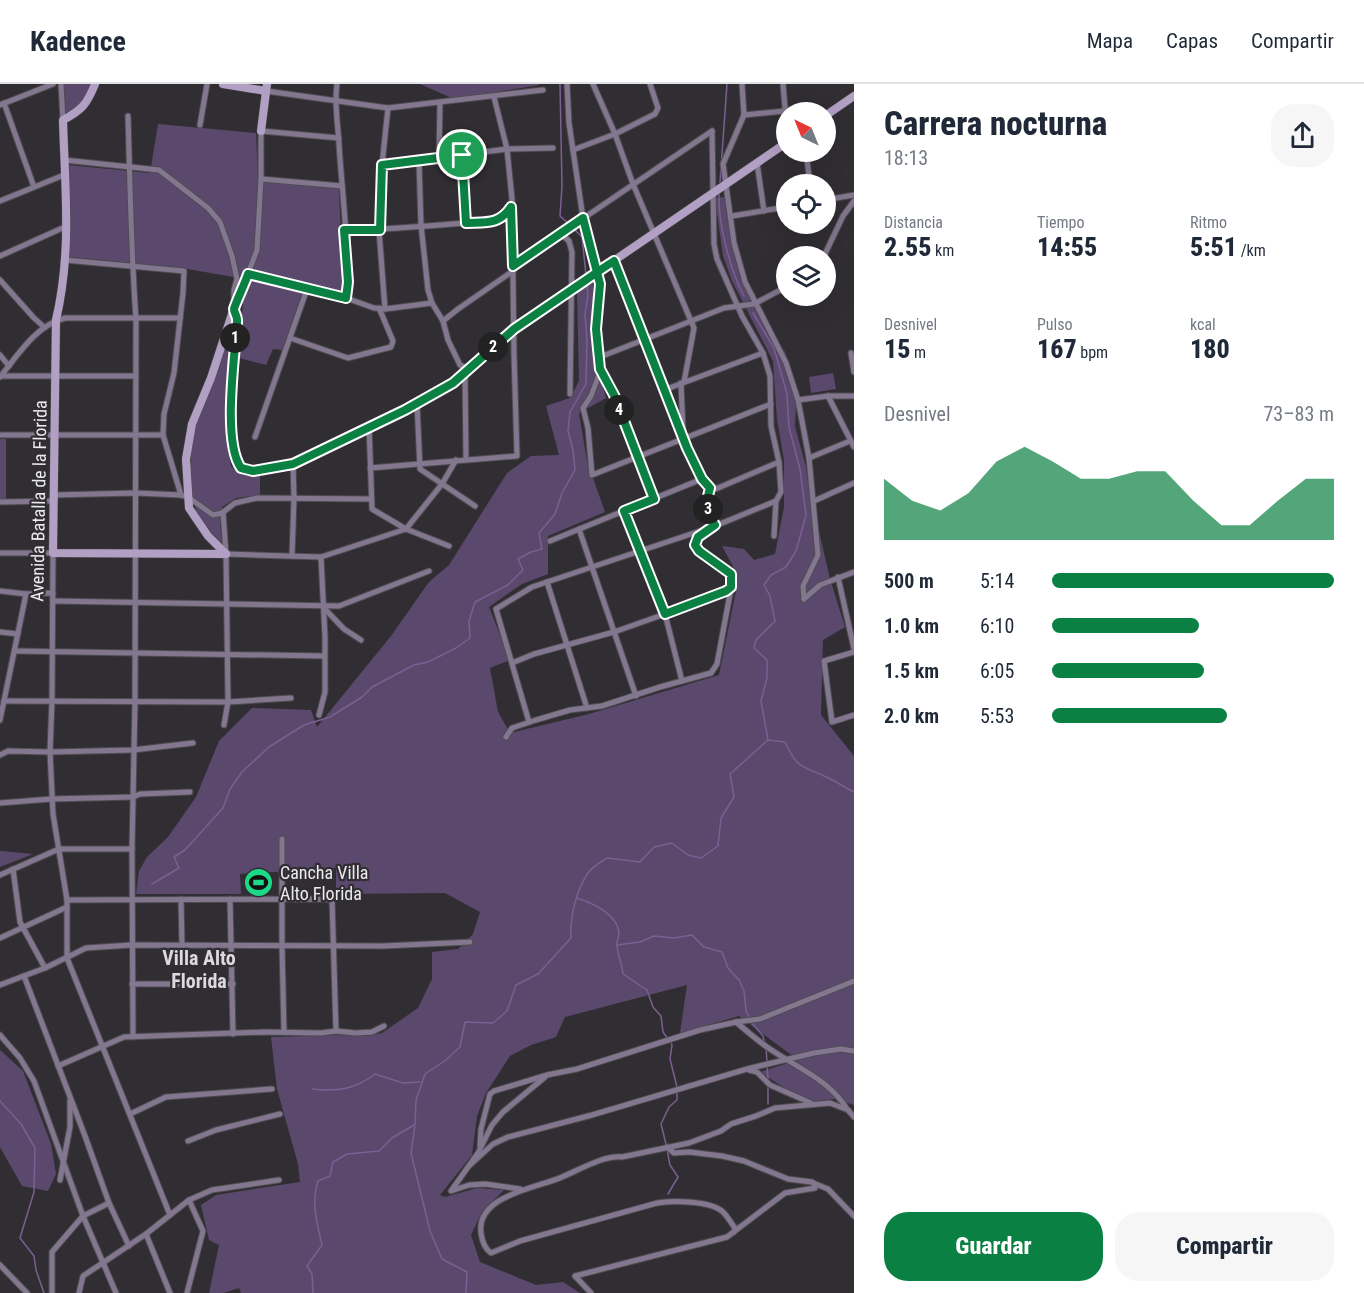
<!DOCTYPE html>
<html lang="es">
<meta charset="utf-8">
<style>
body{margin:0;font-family:"Roboto Condensed",sans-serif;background:#f6f6f7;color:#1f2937;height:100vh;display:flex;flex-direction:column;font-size:22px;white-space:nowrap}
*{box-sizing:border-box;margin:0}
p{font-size:20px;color:#747a83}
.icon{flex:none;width:33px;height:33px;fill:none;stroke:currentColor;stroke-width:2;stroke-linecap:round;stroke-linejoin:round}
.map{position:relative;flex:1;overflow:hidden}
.panel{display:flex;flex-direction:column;background:#fff;width:510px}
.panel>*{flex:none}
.needle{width:39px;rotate:317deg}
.buttons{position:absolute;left:776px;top:18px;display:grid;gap:12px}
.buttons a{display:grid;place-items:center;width:60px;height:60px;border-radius:50%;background:#fff;box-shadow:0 6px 24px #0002;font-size:30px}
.pin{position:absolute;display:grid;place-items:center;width:51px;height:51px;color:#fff;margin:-26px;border:3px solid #fff;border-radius:50%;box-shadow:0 2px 6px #0007}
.km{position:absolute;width:30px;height:30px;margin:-15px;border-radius:50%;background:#222;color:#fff;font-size:16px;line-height:30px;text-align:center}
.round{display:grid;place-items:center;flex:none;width:63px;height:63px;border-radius:24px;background:#f6f6f7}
.summary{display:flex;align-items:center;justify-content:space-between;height:102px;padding:0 30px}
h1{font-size:33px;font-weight:800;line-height:45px}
.stats{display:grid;grid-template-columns:repeat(3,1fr);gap:9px;height:102px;padding:6px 30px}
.stats div{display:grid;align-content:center}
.stats b{font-size:26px;font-weight:800}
.stats small{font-size:16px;font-weight:400}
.stats p{font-size:16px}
.chart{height:168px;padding:12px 30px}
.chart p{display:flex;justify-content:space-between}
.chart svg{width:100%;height:108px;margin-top:6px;fill:#0b8043;opacity:.7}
.cta{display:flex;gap:12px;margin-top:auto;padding:12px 30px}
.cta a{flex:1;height:69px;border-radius:24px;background:#0b8043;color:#fff;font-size:24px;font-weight:800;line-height:69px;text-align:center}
.cta a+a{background:#f6f6f7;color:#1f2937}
ul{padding:0 30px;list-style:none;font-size:20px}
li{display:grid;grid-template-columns:96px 72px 1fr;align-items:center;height:45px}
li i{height:15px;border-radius:8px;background:#0b8043}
header{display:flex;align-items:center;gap:36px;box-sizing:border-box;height:84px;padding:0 30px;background:#fff;border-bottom:2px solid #e0e1e3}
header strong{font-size:28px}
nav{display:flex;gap:33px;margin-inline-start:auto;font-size:21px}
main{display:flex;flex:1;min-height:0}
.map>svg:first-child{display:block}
.green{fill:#5b496d}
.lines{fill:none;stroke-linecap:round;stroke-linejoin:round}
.stream{stroke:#7a6092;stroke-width:1.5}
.street-casing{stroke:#4f4c51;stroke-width:7}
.secondary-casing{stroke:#4f4c51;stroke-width:9}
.street{stroke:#82778e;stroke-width:5}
.secondary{stroke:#b2a0c4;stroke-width:8}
.route-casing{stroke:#fff;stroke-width:12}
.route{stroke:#0b8043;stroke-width:8}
.labels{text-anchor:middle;stroke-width:4.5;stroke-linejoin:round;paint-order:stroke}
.street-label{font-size:18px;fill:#ebeaed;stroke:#312e33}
.poi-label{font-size:18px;fill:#ebeaed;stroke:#312e33;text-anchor:start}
.neighbourhood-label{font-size:20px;font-weight:bold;fill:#dcd9e0;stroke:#312e33}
</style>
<header>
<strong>Kadence</strong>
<nav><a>Mapa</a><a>Capas</a><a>Compartir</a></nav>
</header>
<main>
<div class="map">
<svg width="854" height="1209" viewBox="0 0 854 1209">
<rect width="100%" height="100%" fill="#312e33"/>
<g class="green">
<path d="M64 0H91C85 15 80 22 66 29Z"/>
<path d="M420 0H539V1L454 15Z"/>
<path d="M158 40 256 49 258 97 339 105 343 207 307 201 282 266 273 265 266 281 239 274 243 218 250 196 182 184 70 173 68 81 150 89Z"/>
<path d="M725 113 733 165 740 193 764 238 785 268 797 303 795 342 806 383 808 399 830 495 845 543 823 556 821 631 854 672V1021L834 1015 806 1018 760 988 798 976 739 932 680 949 687 901 565 933 556 953 531 961 510 972 486 1009 477 1032 472 1071 440 1111 445 1113 477 1104 504 1106 482 1128 471 1151 480 1178 536 1201 563 1198 580 1209H241L239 1204 223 1209H209L219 1161 209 1156 201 1121 216 1111 300 1098 298 1080 277 1005 271 953 341 951 366 952 382 949 418 924 432 895V868L458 865 473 850 480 828 445 809 336 810V784L240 790 241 810H136L139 787 147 773 168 753 196 713 219 657 252 624 311 626 317 643 391 552 429 498 449 481 507 389 531 372 559 371 546 322 570 314 579 297 577 208 593 199 594 249 596 278 606 314 579 329 587 377 605 428 548 452V490L522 500 489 523 510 576 490 584 498 628 510 649 589 630 719 591 736 507V488L722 462 744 465 754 476 775 470 784 423V376L777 335 773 277 732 197 723 172 715 114Z"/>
<path d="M233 236 226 350 231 382 238 389 246 392 260 391V411L236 414 222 423 220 436 222 463 197 429 191 406V367L196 339Z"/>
<path d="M833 289 836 305 811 309 809 293Z"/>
<rect x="0" y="355" width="6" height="61"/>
<path d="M0 767 33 770 0 783Z"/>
<path d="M269 792 270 804 248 806 247 795Z"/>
<path d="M0 966 23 987 51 1060 56 1090 48 1107 22 1102 0 1063Z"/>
</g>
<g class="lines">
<g class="stream">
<path d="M560 0 562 102 560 132 569 140"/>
<path d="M720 98 727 0"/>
<path d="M719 110C718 139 730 186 744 212"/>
<path d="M574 145 582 153 586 191"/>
<path d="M768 656 785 658C797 684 800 681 824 692 834 696 844 703 854 708"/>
<path d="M152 800 179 784 174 773 185 766 223 724 230 705 242 688 269 663 304 641 330 633 362 613 372 603 414 581 428 578 456 564 470 554 469 537 475 518 508 501 523 486 518 475 531 468 542 465 539 449 555 430 562 409 575 386 573 366 568 347 570 328 586 300 587 257 585 230 588 211 587 199"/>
<path d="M577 814C592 819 616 829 619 848 619 853 616 858 617 862 618 872 622 880 623 890L647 906 653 923 661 932 663 948 668 955"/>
<path d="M617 861 640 858 654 852 674 854 692 851 704 863 722 868 728 884 739 896 744 907 746 927 750 934"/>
<path d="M752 939 763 952 765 960"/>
<path d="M671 959 672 961 670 975 677 1003"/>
<path d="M766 964 767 977"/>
<path d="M767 982 768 995"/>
<path d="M313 1005C337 1008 356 1005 375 990L403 999 420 998"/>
<path d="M0 1017 21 1040 35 1064 34 1108 20 1154 34 1172 36 1186 44 1209"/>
<path d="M768 1020V1003"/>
<path d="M666 1060 661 1040 669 1023 677 1016V1008"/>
<path d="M667 1065 670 1081 678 1093 668 1110"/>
<path d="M313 1209 312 1190 307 1182 322 1161C317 1139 311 1119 318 1097L330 1092 333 1078 347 1070 379 1067 392 1054 414 1041"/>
<path d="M466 1209 467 1188 442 1175 430 1147 411 1069 415 1041 416 1016 425 990 446 976 460 963 465 938 493 939 507 927 516 901 538 890 571 854C570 832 576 807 588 789 592 783 601 778 607 774L640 778 654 763 672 759 688 771 701 774 718 762 721 734 734 713 730 690 768 656 761 617 767 594V576L754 564 756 556 775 537 770 512 764 501 771 491 786 483 796 467 806 431 800 385 789 343 787 310 774 264 753 229"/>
</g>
<defs>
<g id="street">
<path d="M61 0 63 36"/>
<path d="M337 0C334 20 338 40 339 60 342 110 350 165 346 214"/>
<path d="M567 0 569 39 583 134 600 200 596 245 601 285 614 311 654 415"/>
<path d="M593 0 615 50 633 100 694 244 684 298"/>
<path d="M742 0 744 31 723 80 734 159 745 198 786 279 798 316 809 374 818 471 803 502 804 515"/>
<path d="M783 0 786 35"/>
<path d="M266 7 388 24 543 6"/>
<path d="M4 19 34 103"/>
<path d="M0 21 53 0"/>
<path d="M744 31 785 27"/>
<path d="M128 32C130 100 131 167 136 235L135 617 132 765 133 953"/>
<path d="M200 41 207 0"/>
<path d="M712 47 714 160 717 175 742 232 763 269 770 292 771 342 779 378 781 408 776 417 774 452"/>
<path d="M573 66 615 50 655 30 658 24 650 0"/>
<path d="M806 68 810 100"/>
<path d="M463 71 466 139"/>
<path d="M439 74 440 19"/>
<path d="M64 76 159 86 208 124 220 138 232 172 237 195 234 206V224"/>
<path d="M419 77 421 141 428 206 432 219 443 237 448 256 460 281 466 284 470 283"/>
<path d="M757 79 764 127"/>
<path d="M382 81 507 65 553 64"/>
<path d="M261 95 342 102"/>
<path d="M825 116 854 111"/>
<path d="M0 117 64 91"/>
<path d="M732 132 786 123"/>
<path d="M344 146C394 146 444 140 495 137L502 135 510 124"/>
<path d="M561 150 569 157 572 168 570 310"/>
<path d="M0 172 67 142"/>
<path d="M824 172 843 132 854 117"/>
<path d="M65 176 184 187 183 209 174 289 164 330 163 351 181 411"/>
<path d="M613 177 694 379 707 401 714 405 718 404 779 378"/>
<path d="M513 182 712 47"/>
<path d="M248 191 346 214 374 224 385 225 432 219"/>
<path d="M0 196 34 234 43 242"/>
<path d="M236 221 257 166 261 95V47L339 54"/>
<path d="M385 225 379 146 382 81 388 24"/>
<path d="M443 237 458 225 513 187"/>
<path d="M290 254 348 274 391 263 393 257 379 224"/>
<path d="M851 269 854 288"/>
<path d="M0 271 9 282"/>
<path d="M600 273 724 224 754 220 786 203"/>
<path d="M601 285 591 312 583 324 588 344 592 391 771 320"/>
<path d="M465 290 466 375"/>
<path d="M1 292H136"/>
<path d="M0 293C18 271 36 241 65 234H180"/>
<path d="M681 299 683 347"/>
<path d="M664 306 763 269"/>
<path d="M828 312 854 363"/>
<path d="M798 316 828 312H854"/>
<path d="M417 319 420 385 475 422"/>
<path d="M369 341 372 425 406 445 449 462"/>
<path d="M0 351H163"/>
<path d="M255 353 307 205"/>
<path d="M809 374 850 357"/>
<path d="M370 384 517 372 514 270 512 115 507 65 494 13"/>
<path d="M710 404C706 415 708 432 715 442"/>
<path d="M53 411 136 409 181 411 188 413 213 431 222 429 235 419 257 414 370 415"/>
<path d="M814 417 854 399"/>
<path d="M0 418 53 417"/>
<path d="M624 427 665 530 682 597"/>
<path d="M223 428 226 470 228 618 224 641"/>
<path d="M579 445 636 612"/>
<path d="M550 457 702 395"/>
<path d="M0 469H53L52 616 50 668 53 730 67 816V874L170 1131"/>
<path d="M226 470 321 473 406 445 442 400 456 376"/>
<path d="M292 472 294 414 293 380"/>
<path d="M838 493 854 565"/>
<path d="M547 498 587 624"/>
<path d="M0 507 26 510 53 509"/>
<path d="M804 515 820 501 854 488"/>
<path d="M53 517 339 522 429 487"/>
<path d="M323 523 344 545 361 556"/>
<path d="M0 548 18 550"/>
<path d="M15 567 324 572"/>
<path d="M854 568 824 577 832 638 854 631"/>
<path d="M512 579 534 570 614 548 719 511 731 503"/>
<path d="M4 617 228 618 291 614"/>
<path d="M319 631 325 608V553L321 473"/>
<path d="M0 636 26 510"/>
<path d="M529 638 496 525 532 503 715 442 776 417"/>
<path d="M506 653 512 644 536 636 570 626 602 622 660 603 711 589 717 580 733 494C726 478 704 475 695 461L698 453 708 446"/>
<path d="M0 671 8 667 50 668 133 666 193 659"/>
<path d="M0 719 51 715 133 713 140 710 190 708"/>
<path d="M282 755V861L284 948"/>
<path d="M13 785 20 838 45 884"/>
<path d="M0 791 59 765H132"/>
<path d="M181 815 182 862"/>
<path d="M230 815 233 950"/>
<path d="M67 816 332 815 336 947"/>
<path d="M0 854 67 823"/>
<path d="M24 892 85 1052 109 1119 129 1162"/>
<path d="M132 900H233"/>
<path d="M0 901 45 884 86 864 131 861 383 862 470 858"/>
<path d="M736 938C748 948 760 959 773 967 800 985 830 997 847 1025"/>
<path d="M0 951 20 974 34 997 83 1132 116 1209"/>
<path d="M58 982 124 953 265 948 321 949 336 947 356 949 372 948 384 942"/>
<path d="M749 986 757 988 770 1001 811 1019"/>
<path d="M130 1030 166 1013 272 1005"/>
<path d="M188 1057 216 1046 280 1030"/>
<path d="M480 1062 481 1045 490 1010 494 1007 547 991 577 985 700 946 736 938 760 935 854 897"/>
<path d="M470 1081 493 1060 508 1053 592 1031 747 985 814 969 841 965 854 967"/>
<path d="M60 1096 70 1043V1016"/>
<path d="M813 1099 828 1105 854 1132"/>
<path d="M520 1105 485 1100 469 1101 451 1107 478 1069 492 1041 503 1028 545 993"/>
<path d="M734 1148 735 1144C731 1139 728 1133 723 1128 712 1117 672 1116 657 1119L520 1157 491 1169C484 1164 482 1157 481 1149 476 1111 538 1104 562 1093 579 1086 604 1071 622 1073L689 1059 721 1047 731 1040 756 1032 775 1024 830 1019 848 1026 854 1033"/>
<path d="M146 1150 170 1209"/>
<path d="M0 1181 27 1209"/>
<path d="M52 1209V1168L83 1132 109 1119"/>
<path d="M79 1209 83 1192 146 1150 189 1116 212 1106 279 1096"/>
<path d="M187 1209 203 1147 189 1116"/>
<path d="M591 1209 575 1192 727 1153 785 1109 815 1104V1100L812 1098 788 1095 744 1077 722 1072 689 1068 674 1069 667 1063"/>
</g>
<g id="secondary">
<path d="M95 0C87 20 82 26 63 36 65 106 72 167 56 236L53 469 226 470"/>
<path d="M223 0 266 7"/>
<path d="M825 32 854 12"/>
<path d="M261 47 267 0"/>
<path d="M234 224C239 239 235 254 234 270 232 297 226 362 241 384L253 387 293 380 404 326 453 299 514 245 786 59"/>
<path d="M226 470 208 452 189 424 186 375 192 340 211 294 234 224"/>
</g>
</defs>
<use href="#street" class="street-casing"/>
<use href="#secondary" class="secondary-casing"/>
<use href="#street" class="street"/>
<use href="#secondary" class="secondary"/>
</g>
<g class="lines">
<defs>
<path id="route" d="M462 71 382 81 380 146H344L348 198 346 214 248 190C246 197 235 220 234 225 234 229 238 233 237 238 235 272 222 357 241 384L253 387 293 380 405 326 453 299 514 245 583 198C593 191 603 184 614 177L687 364 702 395 710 404C706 415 708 431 715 441L698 453 695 461 699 467 731 490V503L726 507 665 530 624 427 654 415 614 311 600 285 596 245 600 200 583 134 513 182 511 123C499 141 486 138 466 139L462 71"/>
</defs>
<use href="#route" class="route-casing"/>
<use href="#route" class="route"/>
</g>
<defs>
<symbol id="stadium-disc" viewBox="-11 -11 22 22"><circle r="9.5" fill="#1cd988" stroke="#312e33"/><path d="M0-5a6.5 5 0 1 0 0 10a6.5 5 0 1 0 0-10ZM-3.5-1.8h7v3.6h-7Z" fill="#111"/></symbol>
</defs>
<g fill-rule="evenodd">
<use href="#stadium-disc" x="242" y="782" width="33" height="33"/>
</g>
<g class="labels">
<g class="street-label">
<text transform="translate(39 417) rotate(-89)" y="6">Avenida Batalla de la Florida</text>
</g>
<g class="poi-label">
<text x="280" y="795">Cancha Villa<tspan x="280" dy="21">Alto Florida</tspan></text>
</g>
<g class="neighbourhood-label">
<text x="199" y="881">Villa Alto<tspan x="199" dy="23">Florida</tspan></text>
</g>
</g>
</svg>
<div class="buttons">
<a><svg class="needle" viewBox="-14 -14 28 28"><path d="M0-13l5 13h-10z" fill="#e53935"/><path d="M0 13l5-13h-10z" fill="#747a83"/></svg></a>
<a><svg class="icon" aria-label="locate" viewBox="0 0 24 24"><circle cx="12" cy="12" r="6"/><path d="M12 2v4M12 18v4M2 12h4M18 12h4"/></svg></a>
<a><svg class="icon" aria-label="layers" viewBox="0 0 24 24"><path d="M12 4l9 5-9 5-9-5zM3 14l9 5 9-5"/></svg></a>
</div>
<div class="pin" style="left:462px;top:71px;background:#1e9e55"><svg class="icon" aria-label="arrive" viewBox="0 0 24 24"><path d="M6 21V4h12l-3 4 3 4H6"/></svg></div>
<b class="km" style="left:235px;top:254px">1</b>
<b class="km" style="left:493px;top:263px">2</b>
<b class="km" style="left:708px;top:425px">3</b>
<b class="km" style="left:619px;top:326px">4</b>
</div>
<section class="panel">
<div class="summary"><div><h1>Carrera nocturna</h1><p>18:13</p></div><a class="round"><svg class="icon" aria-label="share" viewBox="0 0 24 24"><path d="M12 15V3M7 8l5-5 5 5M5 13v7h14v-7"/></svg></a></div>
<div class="stats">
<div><p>Distancia</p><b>2.55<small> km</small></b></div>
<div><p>Tiempo</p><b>14:55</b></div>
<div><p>Ritmo</p><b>5:51<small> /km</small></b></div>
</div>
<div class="stats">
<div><p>Desnivel</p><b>15<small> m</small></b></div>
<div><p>Pulso</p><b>167<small> bpm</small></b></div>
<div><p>kcal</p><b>180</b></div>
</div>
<div class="chart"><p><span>Desnivel</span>73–83 m</p>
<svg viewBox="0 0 160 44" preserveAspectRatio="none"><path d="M0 44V19L10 28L20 32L30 25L40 12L50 6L60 12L70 19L80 19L90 16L100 16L110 28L120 38L130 38L140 28L150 19L160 19V44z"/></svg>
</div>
<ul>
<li><b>500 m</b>5:14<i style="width:100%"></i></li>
<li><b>1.0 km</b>6:10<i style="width:52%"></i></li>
<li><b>1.5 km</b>6:05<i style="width:54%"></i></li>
<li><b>2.0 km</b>5:53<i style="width:62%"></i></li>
</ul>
<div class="cta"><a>Guardar</a><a>Compartir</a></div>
</section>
</main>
